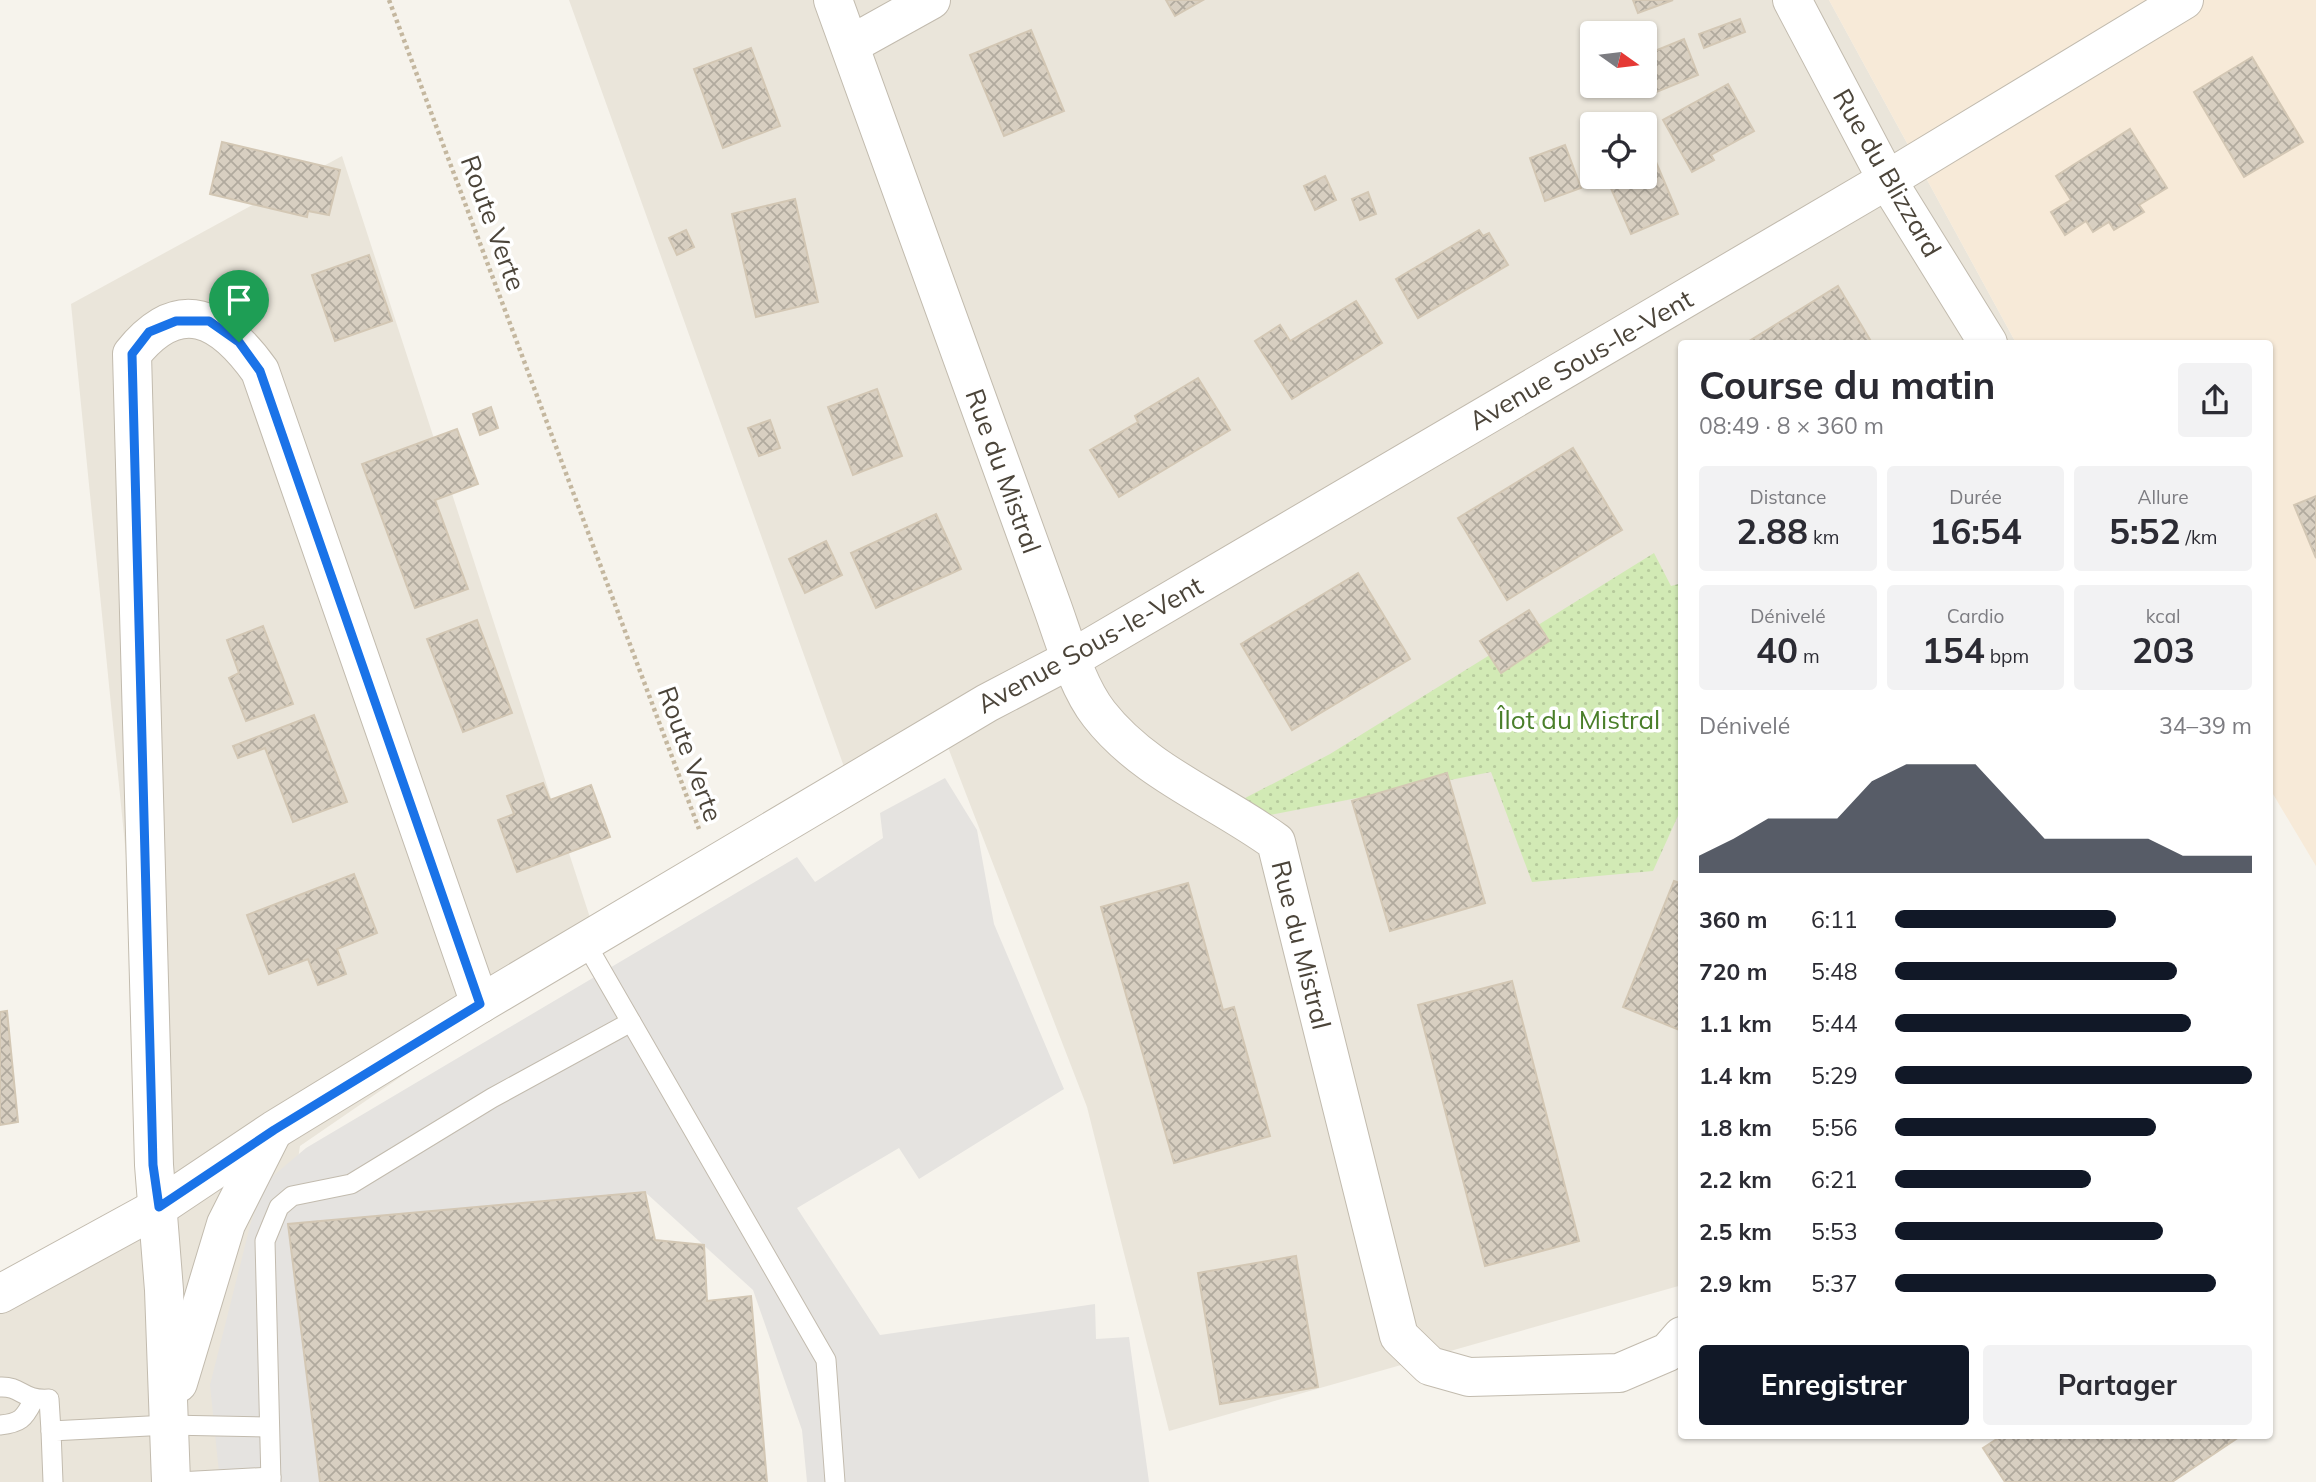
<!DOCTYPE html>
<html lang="fr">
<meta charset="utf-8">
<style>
body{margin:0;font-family:Mulish,sans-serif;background:#f2f2f3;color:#2b2b33;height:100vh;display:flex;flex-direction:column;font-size:26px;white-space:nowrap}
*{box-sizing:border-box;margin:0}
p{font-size:23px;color:#7c7c81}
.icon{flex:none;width:38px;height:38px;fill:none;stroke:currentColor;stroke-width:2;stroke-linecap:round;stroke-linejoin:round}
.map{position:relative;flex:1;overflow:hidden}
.side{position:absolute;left:1678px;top:340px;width:595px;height:1099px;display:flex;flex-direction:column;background:#fff;border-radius:7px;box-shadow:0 2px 5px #0004}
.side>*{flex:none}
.needle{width:46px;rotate:104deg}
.tools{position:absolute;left:1580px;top:21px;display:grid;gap:14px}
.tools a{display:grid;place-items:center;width:77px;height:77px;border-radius:7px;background:#fff;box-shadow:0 2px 5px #0004;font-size:35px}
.pin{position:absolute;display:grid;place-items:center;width:60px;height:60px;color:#fff;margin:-72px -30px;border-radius:50% 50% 50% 0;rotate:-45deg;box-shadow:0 0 7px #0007}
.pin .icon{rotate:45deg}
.round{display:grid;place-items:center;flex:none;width:74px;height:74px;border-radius:7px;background:#f2f2f3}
.head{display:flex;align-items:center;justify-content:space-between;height:119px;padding:0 21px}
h1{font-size:38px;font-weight:700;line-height:52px}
.metrics{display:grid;grid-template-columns:repeat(3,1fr);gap:10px;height:119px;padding:7px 21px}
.metrics div{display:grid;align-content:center;border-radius:7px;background:#f2f2f3;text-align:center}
.metrics b{font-size:35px;font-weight:700}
.metrics small{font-size:19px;font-weight:400}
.metrics p{font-size:19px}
.chart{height:196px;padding:14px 21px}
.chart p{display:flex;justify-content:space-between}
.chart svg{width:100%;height:126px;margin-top:7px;fill:#111827;opacity:.7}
.primary-button{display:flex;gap:14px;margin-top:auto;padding:14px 21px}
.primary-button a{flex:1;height:80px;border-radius:7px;background:#111827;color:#fff;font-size:28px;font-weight:700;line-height:80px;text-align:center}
.primary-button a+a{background:#f2f2f3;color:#2b2b33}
ul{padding:0 21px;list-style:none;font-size:23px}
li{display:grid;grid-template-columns:112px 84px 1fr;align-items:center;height:52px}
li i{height:18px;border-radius:9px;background:#111827}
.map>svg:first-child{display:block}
.residential{fill:#eae5da;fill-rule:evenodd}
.commercial{fill:#f7ead8}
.park{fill:url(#park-dots)}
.parking{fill:#e5e3e0}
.building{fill:url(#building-cross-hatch);stroke:#d3c7b4;stroke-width:2}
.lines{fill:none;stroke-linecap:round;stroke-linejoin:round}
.service-casing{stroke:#c2bbae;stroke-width:21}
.minor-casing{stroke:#c2bbae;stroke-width:40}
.path{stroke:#c4b79f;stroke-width:4.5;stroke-dasharray:3.5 3.5;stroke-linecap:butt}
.service{stroke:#fff;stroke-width:19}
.minor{stroke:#fff;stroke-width:38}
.route-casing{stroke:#fff;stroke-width:14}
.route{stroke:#1a73e8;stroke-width:9}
.labels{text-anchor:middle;stroke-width:7;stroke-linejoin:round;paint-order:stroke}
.street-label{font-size:26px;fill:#4b4439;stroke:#fff}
.park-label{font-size:26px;fill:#4a7f2a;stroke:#fff}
</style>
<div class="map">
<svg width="2316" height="1482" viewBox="0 0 2316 1482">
<defs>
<pattern id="park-dots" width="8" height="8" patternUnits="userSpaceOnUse" patternTransform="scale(1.75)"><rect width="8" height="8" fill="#d2eab5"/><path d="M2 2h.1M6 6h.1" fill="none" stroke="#b6ca9c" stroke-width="1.8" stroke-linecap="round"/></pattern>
<pattern id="building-cross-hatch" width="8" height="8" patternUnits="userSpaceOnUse" patternTransform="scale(1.75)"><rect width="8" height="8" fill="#d8cfc1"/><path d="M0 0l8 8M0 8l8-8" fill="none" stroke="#b1aa9e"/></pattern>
</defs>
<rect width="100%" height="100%" fill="#f6f3ec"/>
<g class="residential">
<path d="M569 0H1829L2016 343H1682V1285L1169 1431 1087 1107 944 737 852 789ZM1592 33H1645V86H1592ZM1592 124H1645V177H1592Z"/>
<path d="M342 156 595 933 677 887 300 1146 250 1482H0V1278L159 1186 71 304Z"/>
</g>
<path class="commercial" d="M1829 0H2316V866L2270 789V343H2016Z"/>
<path class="park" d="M1654 553 1671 586 1682 583V807L1653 871 1532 882 1491 772 1245 820 1226 808 1330 754Z"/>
<path class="parking" d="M945 778 977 830 994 924 1064 1089 919 1179 899 1148 797 1208 880 1335 1095 1304 1096 1339 1129 1337 1149 1482H807L802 1430 753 1290 645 1192 288 1224 320 1482H220L210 1385 251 1222 267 1181 306 1148 797 857 815 882 883 838 880 813Z"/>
<g class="building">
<path d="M1166 0H1203L1175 16Z"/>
<path d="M1633 0H1673L1638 13Z"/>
<path d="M1740 19 1745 32 1704 48 1699 34Z"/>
<path d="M1031 30 1064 111 1004 136 970 55Z"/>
<path d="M1684 39 1698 75 1654 93 1645 70V55Z"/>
<path d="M751 48 780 126 723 148 694 69Z"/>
<path d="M2252 57 2303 142 2244 177 2194 92Z"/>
<path d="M1728 84 1754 131 1711 155 1714 160 1692 172 1663 120Z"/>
<path d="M2130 129 2167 188 2139 205 2144 212 2114 230 2109 222 2093 232 2086 221 2065 235 2051 212 2071 200 2056 176Z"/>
<path d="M222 142 340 170 329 215 308 211 307 217 210 194Z"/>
<path d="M1565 145 1581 188 1545 201 1530 158Z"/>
<path d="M1645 152 1650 164 1656 162 1678 214 1631 234 1606 177H1645Z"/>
<path d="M1325 176 1336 200 1315 210 1304 186Z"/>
<path d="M1368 192 1376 214 1360 220 1352 199Z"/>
<path d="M795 199 818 302 756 317 732 214Z"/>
<path d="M686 230 694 247 677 255 669 238Z"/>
<path d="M1479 230 1483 236 1489 233 1508 265 1418 318 1396 279Z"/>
<path d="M369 255 392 321 335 341 312 275Z"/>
<path d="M1838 286 1872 343H1746Z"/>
<path d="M1356 301 1382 343 1292 399 1255 341 1280 325 1290 341Z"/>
<path d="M1198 378 1230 430 1119 497 1090 450 1138 422 1135 416Z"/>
<path d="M877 389 902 456 853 475 828 407Z"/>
<path d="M491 407 498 428 480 435 473 414Z"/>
<path d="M770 420 780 448 759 456 748 428Z"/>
<path d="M457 429 478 484 435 500 468 589 415 608 362 464Z"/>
<path d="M1573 448 1622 530 1507 600 1458 518Z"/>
<path d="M2316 496V558L2294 505Z"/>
<path d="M936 514 961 569 876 608 851 553Z"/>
<path d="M826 541 842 575 805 593 789 559Z"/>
<path d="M1358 573 1410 659 1292 730 1241 644Z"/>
<path d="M1529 610 1549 641 1501 673 1480 641Z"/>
<path d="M477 620 512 713 463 732 427 639Z"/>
<path d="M263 626 293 704 246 721 229 678 239 673 227 640Z"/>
<path d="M314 715 347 802 293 822 265 748 238 758 233 746Z"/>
<path d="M1447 773 1485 903 1390 931 1352 801Z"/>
<path d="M543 783 550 800 591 785 610 837 517 872 498 820 514 814 507 796Z"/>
<path d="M354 874 377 933 337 949 346 974 318 985 308 959 269 974 247 915Z"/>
<path d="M1674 881 1682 884V1031L1623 1007Z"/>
<path d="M1188 883 1223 1010 1234 1007 1270 1136 1174 1163 1101 907Z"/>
<path d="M1512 981 1579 1241 1485 1266 1418 1005Z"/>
<path d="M7 1011 18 1122 0 1125V1012Z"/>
<path d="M645 1192 655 1240 704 1245 707 1301 751 1296 767 1482H320L288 1224Z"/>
<path d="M1296 1256 1318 1387 1220 1404 1198 1273Z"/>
<path d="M2003 1435H2242L2172 1482H2005L1983 1448Z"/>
</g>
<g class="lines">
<defs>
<g id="service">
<path d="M585 942 826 1360 835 1482"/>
<path d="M0 1387C22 1386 22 1401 49 1399L51 1431"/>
<path d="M0 1425C20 1423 24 1419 33 1401"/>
<path d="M53 1482 51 1431 168 1425 269 1427"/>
<path d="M178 1482 271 1477"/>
<path d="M271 1482 265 1241 279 1207 292 1196 351 1184 492 1098 631 1022"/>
</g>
<g id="minor">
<path d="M833 0 1052 606C1064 639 1077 686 1099 714 1144 772 1217 799 1276 842L1399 1336 1430 1366 1469 1377 1619 1373 1668 1352 1682 1336"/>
<path d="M1792 0 1887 180 1988 343"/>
<path d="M850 45 931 0"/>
<path d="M0 1294 159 1207 274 1130 480 1004 987 703 1071 659 1887 180 2184 0"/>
<path d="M178 1383 226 1224 272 1133"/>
<path d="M171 1482 164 1290 154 1165 132 354C180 294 222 318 260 371L480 1004"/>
</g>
</defs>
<use href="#service" class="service-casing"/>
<use href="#minor" class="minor-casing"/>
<path class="path" d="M389 0 699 829"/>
<use href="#service" class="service"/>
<use href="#minor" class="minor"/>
</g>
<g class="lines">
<defs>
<path id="route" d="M176 321H209L239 342 260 371 480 1004 274 1130 159 1207 153 1165 132 354 149 332Z"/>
</defs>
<use href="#route" class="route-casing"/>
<use href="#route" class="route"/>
</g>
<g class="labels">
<g class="street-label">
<text transform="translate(1887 173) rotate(60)" y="9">Rue du Blizzard</text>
<text transform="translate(493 223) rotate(70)" y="9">Route Verte</text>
<text transform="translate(1581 360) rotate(-30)" y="9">Avenue Sous-le-Vent</text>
<text transform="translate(1003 471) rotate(70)" y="9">Rue du Mistral</text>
<text transform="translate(1090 645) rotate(-29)" y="9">Avenue Sous-le-Vent</text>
<text transform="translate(690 754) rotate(70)" y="9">Route Verte</text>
<text transform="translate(1301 945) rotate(76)" y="9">Rue du Mistral</text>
</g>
<g class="park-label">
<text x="1579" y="729">Îlot du Mistral</text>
</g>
</g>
</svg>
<div class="tools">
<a><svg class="needle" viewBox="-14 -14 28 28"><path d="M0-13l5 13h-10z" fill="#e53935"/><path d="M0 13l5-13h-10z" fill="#7c7c81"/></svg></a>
<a><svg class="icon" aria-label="locate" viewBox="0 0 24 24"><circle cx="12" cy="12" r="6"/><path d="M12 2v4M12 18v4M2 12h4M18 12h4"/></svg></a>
</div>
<div class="pin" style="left:239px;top:342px;background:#1e9e55"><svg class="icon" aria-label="arrive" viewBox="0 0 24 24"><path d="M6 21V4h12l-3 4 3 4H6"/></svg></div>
<section class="side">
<div class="head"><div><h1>Course du matin</h1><p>08:49 · 8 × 360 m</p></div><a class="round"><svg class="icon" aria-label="share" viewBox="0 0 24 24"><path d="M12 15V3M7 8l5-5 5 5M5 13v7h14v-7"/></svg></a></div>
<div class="metrics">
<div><p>Distance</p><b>2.88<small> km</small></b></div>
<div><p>Durée</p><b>16:54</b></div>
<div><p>Allure</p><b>5:52<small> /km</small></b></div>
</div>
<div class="metrics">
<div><p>Dénivelé</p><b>40<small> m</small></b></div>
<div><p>Cardio</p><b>154<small> bpm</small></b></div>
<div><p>kcal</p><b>203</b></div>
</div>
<div class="chart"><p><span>Dénivelé</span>34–39 m</p>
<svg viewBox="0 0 160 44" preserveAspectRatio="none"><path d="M0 44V38L10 32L20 25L30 25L40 25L50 12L60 6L70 6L80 6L90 19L100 32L110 32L120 32L130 32L140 38L150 38L160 38V44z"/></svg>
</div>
<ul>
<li><b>360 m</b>6:11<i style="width:62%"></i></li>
<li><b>720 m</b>5:48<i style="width:79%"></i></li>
<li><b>1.1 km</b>5:44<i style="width:83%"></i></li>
<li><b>1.4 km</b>5:29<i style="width:100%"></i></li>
<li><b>1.8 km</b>5:56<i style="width:73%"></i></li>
<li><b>2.2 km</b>6:21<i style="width:55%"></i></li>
<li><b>2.5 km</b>5:53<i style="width:75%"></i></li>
<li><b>2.9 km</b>5:37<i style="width:90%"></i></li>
</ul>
<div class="primary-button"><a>Enregistrer</a><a>Partager</a></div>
</section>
</div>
